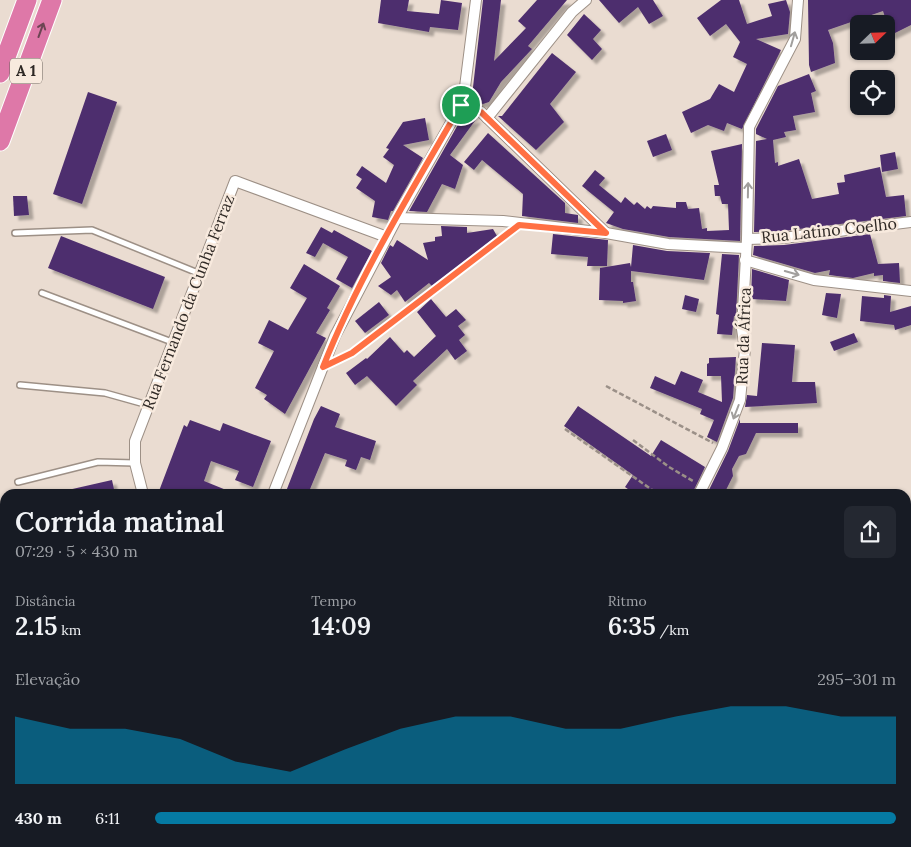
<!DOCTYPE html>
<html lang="pt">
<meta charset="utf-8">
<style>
body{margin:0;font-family:Lora,serif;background:#242831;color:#f1f3f6;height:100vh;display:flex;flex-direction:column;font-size:19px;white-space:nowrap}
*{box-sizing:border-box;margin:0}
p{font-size:16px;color:#9ea1a6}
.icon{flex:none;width:28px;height:28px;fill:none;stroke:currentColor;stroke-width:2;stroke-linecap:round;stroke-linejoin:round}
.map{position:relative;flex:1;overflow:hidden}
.sheet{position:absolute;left:0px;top:489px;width:911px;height:359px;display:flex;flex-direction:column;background:#171b24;border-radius:15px 15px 0 0;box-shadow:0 1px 4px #0004}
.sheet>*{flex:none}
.needle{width:32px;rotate:67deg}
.controls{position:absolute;left:850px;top:15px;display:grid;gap:10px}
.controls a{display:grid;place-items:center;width:45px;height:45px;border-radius:8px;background:#171b24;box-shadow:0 1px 4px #0004;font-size:25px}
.pin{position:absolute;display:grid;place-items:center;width:42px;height:42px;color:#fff;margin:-21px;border:2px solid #fff;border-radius:50%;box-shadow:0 1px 5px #0007}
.round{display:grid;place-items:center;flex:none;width:52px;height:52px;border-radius:8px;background:#242831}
.overview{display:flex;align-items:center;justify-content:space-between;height:85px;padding:0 15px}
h1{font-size:28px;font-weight:600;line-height:38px}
.stats{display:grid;grid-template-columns:repeat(3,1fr);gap:8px;height:85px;padding:5px 15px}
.stats div{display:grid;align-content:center}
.stats b{font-size:25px;font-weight:600}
.stats small{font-size:14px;font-weight:400}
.stats p{font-size:14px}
.chart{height:140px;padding:10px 15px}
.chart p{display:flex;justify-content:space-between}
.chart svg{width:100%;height:90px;margin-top:5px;fill:#057aa3;opacity:.7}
ul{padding:0 15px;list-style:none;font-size:16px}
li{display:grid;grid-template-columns:80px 60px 1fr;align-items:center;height:38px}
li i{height:12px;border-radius:6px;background:#057aa3}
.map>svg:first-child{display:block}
.education{fill:#d5d2e8}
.green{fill:#dead81}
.building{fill:#4e2e6e;filter:url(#shadow)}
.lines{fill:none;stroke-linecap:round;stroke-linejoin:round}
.lane-casing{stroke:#9d9086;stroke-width:8}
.street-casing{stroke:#9d9086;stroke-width:12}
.secondary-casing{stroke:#9d9086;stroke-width:16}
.highway-casing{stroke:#fff;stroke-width:21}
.path{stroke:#9b9088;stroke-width:2.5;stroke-dasharray:5 2.5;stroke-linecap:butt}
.lane{stroke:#fff;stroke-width:5}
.street{stroke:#fff;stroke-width:10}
.secondary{stroke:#f5d6e5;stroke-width:14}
.highway{stroke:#de78a8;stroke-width:19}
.oneway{stroke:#6c4553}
.oneway2{stroke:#a19f9d}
.route-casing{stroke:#fff;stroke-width:10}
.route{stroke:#ff7043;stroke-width:6}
.labels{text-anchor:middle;stroke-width:5;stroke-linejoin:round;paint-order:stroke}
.shield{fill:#f8eade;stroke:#6b635c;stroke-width:1}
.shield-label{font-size:15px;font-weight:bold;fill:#2f2925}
.street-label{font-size:16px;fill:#2f2925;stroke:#f8eade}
</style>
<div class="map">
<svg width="911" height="847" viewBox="0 0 911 847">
<defs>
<filter id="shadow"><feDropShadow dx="4.5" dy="4.5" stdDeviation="1" flood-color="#0004"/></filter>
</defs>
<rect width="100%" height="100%" fill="#eadcd1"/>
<path class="education" d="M158 843V847H41L40 843Z"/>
<path class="green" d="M0 793 5 810V842L14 843 15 847H0Z"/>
<g class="building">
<path d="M381 0H409L407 11 439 14 441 0 462 3 458 30 430 27 429 32 378 23Z"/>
<path d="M483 0H501L494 61 526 28 518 21 537 0H567L528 46 532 49 501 82 489 102 483 104 474 101 472 96Z"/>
<path d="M599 0H653L663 16 649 24 638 7 619 23Z"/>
<path d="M721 0H739L747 24 772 16 768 4 786 0 790 12 788 34 756 39 781 50 742 129 727 123 724 131 708 125 691 133 682 112 710 99 719 84 734 92 747 64 733 57 740 42 726 24 710 36 697 18Z"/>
<path d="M808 0H911V25L891 35 883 11 828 30 833 43 835 63 811 72 809 65Z"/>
<path d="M584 14 601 30 593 39 602 49 592 60 567 35Z"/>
<path d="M552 53 576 72 550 104 564 122 536 150 498 116H502Z"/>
<path d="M809 74 816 91 811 93 815 112 793 116 796 130 784 132 786 137 773 140 775 163 778 162V166L799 159 812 199 839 194 837 183 845 182 844 175 880 167 886 197 904 195 906 216 782 231 754 232 756 141 767 139 756 134V129L778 86Z"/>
<path d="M88 92 117 102 82 204 53 194Z"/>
<path d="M425 118 429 140 403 145 423 158 393 211H391L388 220 372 217 375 201 356 188 362 179 356 175 362 166 386 183 394 165 383 157 389 149 386 148 403 122Z"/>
<path d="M477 118 450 155 463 165 455 189 442 184 427 212 409 211 460 121Z"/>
<path d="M488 133 565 203V213L578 215V223L522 216 523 194 482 160 474 170 464 162Z"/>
<path d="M666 134 672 150 653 157 647 141Z"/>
<path d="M742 144 740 241 669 237 623 229 606 223 614 212 582 186 595 170 605 178 599 185 621 203 625 197 634 205 637 202 645 209 647 206 651 209 653 206 676 208V202H686L688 209 699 208 702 229 707 228V231L729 230 728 204H722L720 196H715L714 185H719L711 151Z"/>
<path d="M895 152 898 169 882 172 880 155Z"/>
<path d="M13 196H27L29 215 14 216Z"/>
<path d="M441 226 467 227V233L493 229 497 236 432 286 429 283 405 302 397 290 391 295 378 286 391 277 381 263 390 245 393 247 397 240 428 260 423 243 435 241V237L442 236Z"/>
<path d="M321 227 332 233 334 230 372 251 352 288 336 279 348 257 323 243 315 257 306 253Z"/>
<path d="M553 234 608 240 607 266H587L588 257 551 254Z"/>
<path d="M870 234 878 264 899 263 900 283 883 281V275L874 276V273L853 278 829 275 830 270 815 273 753 255 754 246 784 245Z"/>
<path d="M61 236 165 277 153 309 48 268Z"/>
<path d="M633 245 667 251 710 253 704 280 631 271V282H633L636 301 623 303V301L599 300 600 268 630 263 631 267Z"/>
<path d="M722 254 739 255 736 316H734L732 335 717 334 719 315 716 314Z"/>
<path d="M304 264 340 286 327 308 330 310 316 333 326 338 285 414 264 399 267 395 255 388 274 351 258 343 269 320 288 330 307 298 290 288Z"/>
<path d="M752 269 789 280 786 301 751 299Z"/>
<path d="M826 293 841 294 837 318 822 315Z"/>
<path d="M685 295 699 299 696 312 682 309Z"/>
<path d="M884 295 891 296 890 312 911 306V325L895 330 894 325 860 321 862 296 884 298Z"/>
<path d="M431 299 446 317 456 309 466 320 458 326 465 335 459 340 467 351 455 360 447 349 413 381 417 385 396 406 367 376 355 385 346 373 366 358 367 359 390 337 404 353 407 350 414 357 436 336 417 312Z"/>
<path d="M379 302 389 315 365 333 355 321Z"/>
<path d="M854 333 858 342 834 351 830 342Z"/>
<path d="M762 343 795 345 792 382H815L817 403 745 407 747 395 757 396Z"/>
<path d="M736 357 733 398 717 442 707 437 714 420 700 414 702 409 650 388 655 376 675 385 681 371 703 380 698 392 722 402 721 376H707V364L709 363V358Z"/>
<path d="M321 406 340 414 335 427 376 441 370 460 361 457 356 470 345 466 347 460 325 453 308 494H285L314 419Z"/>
<path d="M578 406 651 456 661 440 705 467 692 494H635L625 487 633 475 564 426Z"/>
<path d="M740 419V423H798V433H756L746 454 739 456 732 469 733 476 724 494H707L728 451Z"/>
<path d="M190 420 220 431 223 423 271 441 253 487 235 480 239 471 211 461 204 481 236 494H166L159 491 184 425 187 427Z"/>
<path d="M112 480 115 494H69L68 490Z"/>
</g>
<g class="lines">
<defs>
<g id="lane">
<path d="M15 233 92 230 198 273"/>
<path d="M42 293 172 342"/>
<path d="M324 367 352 353 519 225"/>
<path d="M20 385 105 393 148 405"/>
<path d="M18 482 98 462 135 463"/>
<path d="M906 612 911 611"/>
<path d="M906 828H911"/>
</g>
<g id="street">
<path d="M461 105 481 112 606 233"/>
<path d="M487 118 572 12 586 0"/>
<path d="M397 218 503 221 606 233 668 244 745 248"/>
<path d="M747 239 783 238 911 222"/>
<path d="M745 260 814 280 911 291"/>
<path d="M143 494 135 463V441L235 181 387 237"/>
<path d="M273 494 335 336 397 218 461 105 465 87 476 0"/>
<path d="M699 494 722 448 740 400 745 349 742 329 747 239 749 127 795 39 798 0"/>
<path d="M906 766H911"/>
<path d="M167 842V847"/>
<path d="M313 847 326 842"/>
<path d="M602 847 617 842"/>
</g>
<g id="secondary">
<path d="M641 842 643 847"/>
<path d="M662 842 663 847"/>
</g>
<g id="highway">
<path d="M0 73 27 0"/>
<path d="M0 141 52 0"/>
<path d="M0 764 5 780"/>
<path d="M25 842 26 847"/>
</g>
</defs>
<use href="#lane" class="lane-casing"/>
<use href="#street" class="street-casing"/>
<use href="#secondary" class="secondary-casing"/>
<use href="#highway" class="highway-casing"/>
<g class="path">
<path d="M606 386 713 443"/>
<path d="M565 429 658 494"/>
<path d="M633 440 669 467 693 481"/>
</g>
<use href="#lane" class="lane"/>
<use href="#street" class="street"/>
<use href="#secondary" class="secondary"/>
<use href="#highway" class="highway"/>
</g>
<defs><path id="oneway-shaft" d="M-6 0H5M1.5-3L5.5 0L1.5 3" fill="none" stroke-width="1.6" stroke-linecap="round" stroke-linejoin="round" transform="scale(1.25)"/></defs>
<use class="oneway" href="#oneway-shaft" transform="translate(41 30) rotate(-70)"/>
<g class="oneway2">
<use href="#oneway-shaft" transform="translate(793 39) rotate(-74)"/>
<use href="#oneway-shaft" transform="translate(748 190) rotate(-89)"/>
<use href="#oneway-shaft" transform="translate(792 273) rotate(16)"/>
<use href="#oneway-shaft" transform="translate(736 412) rotate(111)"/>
</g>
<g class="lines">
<defs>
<path id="route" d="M461 105 481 112 606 233 519 225 352 353 323 367C359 276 412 190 461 105Z"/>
</defs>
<use href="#route" class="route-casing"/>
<use href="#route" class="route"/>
</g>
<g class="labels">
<rect class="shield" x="10" y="58.5" width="32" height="25" rx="4"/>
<g class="shield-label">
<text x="26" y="76">A 1</text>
</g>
<g class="street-label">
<text transform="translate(829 230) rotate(-6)" y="6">Rua Latino Coelho</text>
<text transform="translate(188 302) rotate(-69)" y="6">Rua Fernando da Cunha Ferraz</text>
<text transform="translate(743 336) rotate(-88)" y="6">Rua da África</text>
</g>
</g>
</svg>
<div class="controls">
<a><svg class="needle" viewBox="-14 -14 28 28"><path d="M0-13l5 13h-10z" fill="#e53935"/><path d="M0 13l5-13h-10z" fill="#9ea1a6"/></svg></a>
<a><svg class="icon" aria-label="locate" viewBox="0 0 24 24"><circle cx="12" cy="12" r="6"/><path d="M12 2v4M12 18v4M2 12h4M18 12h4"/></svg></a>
</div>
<div class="pin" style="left:461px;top:105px;background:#1e9e55"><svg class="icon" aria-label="arrive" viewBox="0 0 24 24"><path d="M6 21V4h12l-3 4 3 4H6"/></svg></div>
<section class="sheet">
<div class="overview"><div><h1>Corrida matinal</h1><p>07:29 · 5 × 430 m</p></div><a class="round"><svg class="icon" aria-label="share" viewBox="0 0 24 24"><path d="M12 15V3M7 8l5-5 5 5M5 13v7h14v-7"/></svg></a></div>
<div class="stats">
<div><p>Distância</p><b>2.15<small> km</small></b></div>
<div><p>Tempo</p><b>14:09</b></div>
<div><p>Ritmo</p><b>6:35<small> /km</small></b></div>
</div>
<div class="chart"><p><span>Elevação</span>295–301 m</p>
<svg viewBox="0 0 160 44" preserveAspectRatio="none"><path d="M0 44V11L10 17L20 17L30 22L40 33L50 38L60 27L70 17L80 11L90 11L100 17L110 17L120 11L130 6L140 6L150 11L160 11V44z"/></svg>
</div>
<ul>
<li><b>430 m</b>6:11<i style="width:100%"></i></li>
</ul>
</section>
</div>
